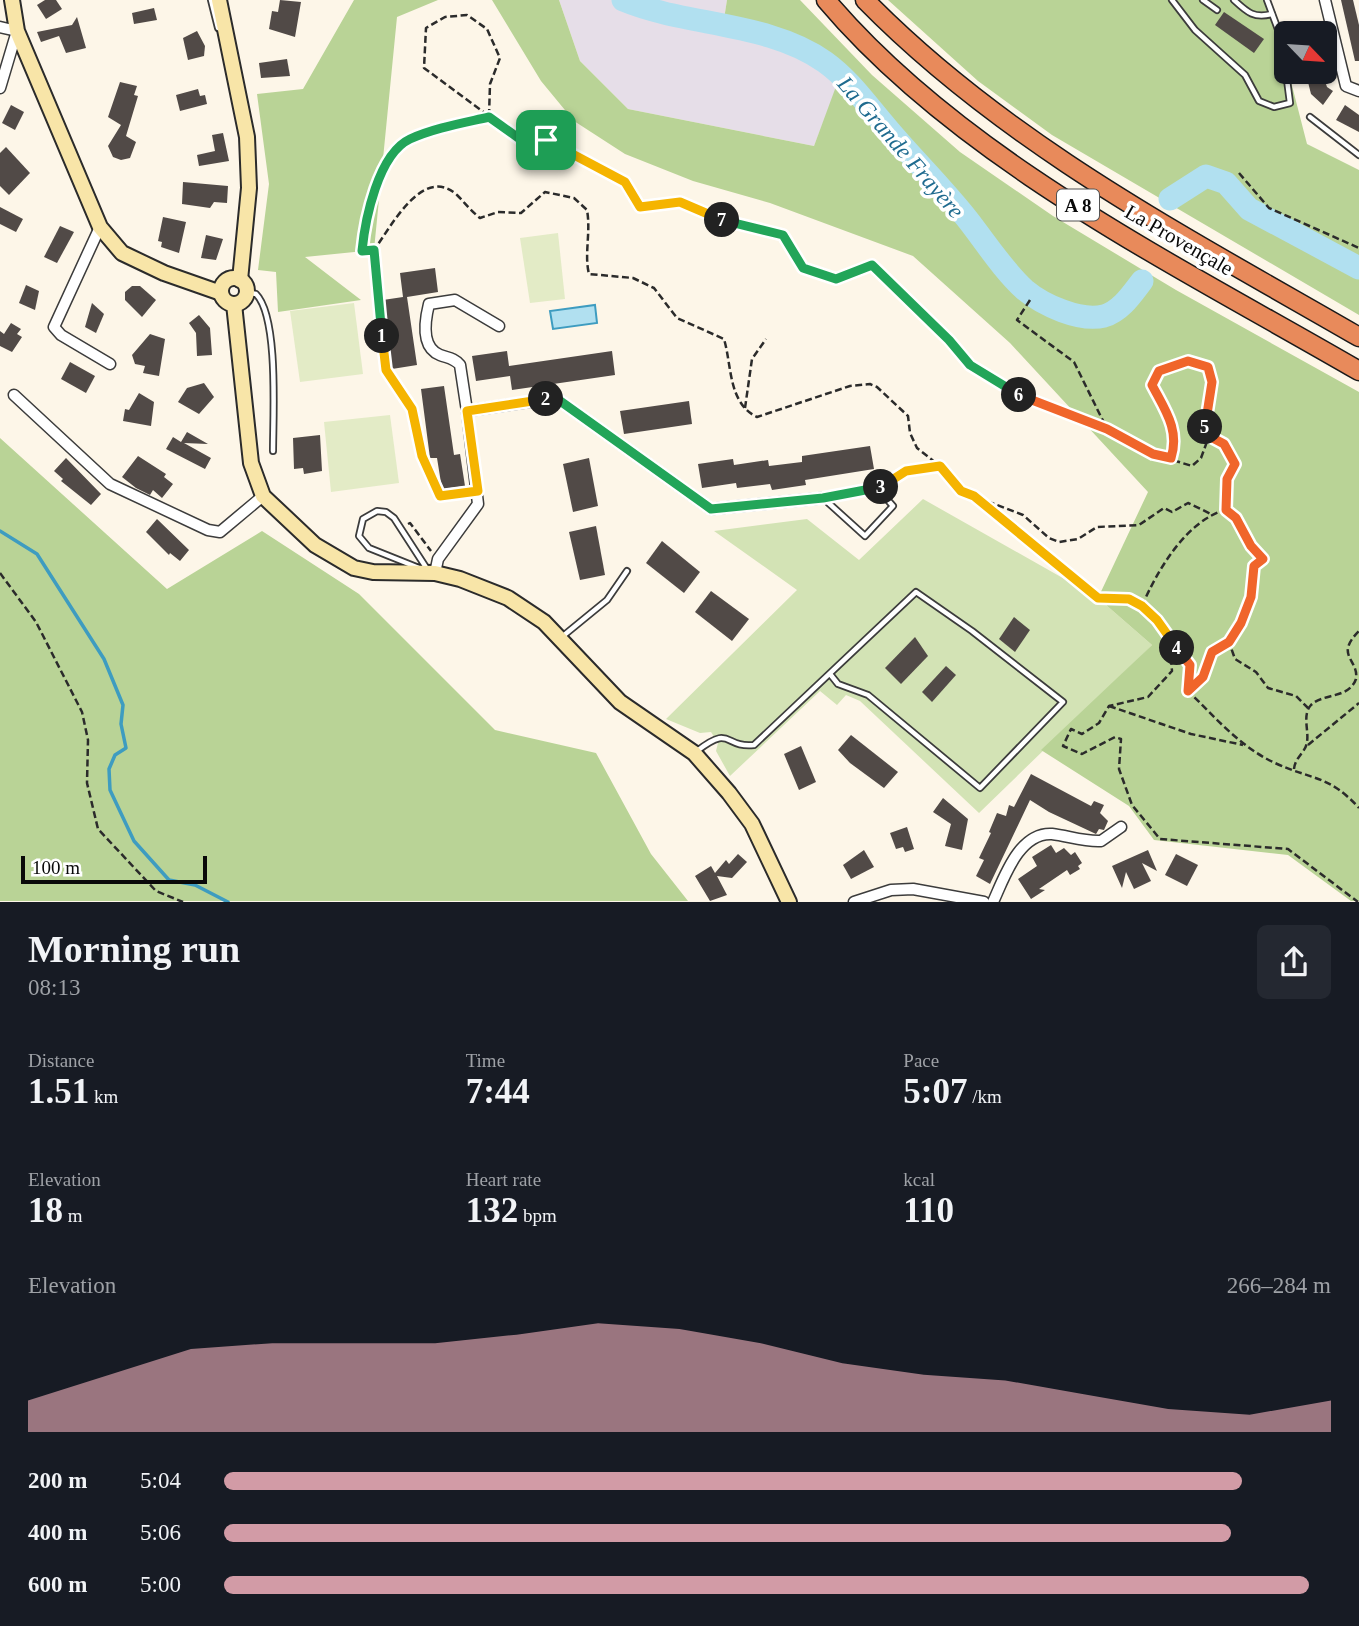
<!DOCTYPE html>
<meta charset="utf-8">
<style>
body{margin:0;font-family:Georgia,serif;background:#242831;color:#f1f3f6;height:100vh;display:flex;flex-direction:column;font-size:26px;white-space:nowrap}
*{box-sizing:border-box;margin:0}
p{font-size:23px;color:#9ea1a6}
.icon{flex:none;width:38px;height:38px;fill:none;stroke:currentColor;stroke-width:2;stroke-linecap:round;stroke-linejoin:round}
.map{position:relative;height:902px;overflow:hidden}
.drawer{display:flex;flex-direction:column;background:#171b24;flex:1}
.drawer>*{flex:none}
.needle{width:46px;rotate:115deg}
.tools{position:absolute;left:1274px;top:21px;display:grid;gap:14px}
.tools a{display:grid;place-items:center;width:63px;height:63px;border-radius:10px;background:#171b24;box-shadow:0 2px 5px #0004;font-size:35px}
.scale{position:absolute;left:21px;bottom:18px;width:186px;box-sizing:border-box;padding-left:7px;border:4px solid #090909;border-top:0;font-size:19px;line-height:24px;white-space:nowrap;color:#090909;-webkit-text-stroke:5px #fff;paint-order:stroke}
.pin{position:absolute;display:grid;place-items:center;width:60px;height:60px;color:#fff;margin:-30px;border-radius:14px;box-shadow:0 4px 10px #0006}
.km{position:absolute;width:35px;height:35px;margin:-18px;border-radius:50%;background:#222;color:#fff;font-size:19px;line-height:35px;text-align:center}
.round{display:grid;place-items:center;flex:none;width:74px;height:74px;border-radius:10px;background:#242831}
.overview{display:flex;align-items:center;justify-content:space-between;height:119px;padding:0 28px}
h1{font-size:38px;font-weight:700;line-height:52px}
.figures{display:grid;grid-template-columns:repeat(3,1fr);gap:10px;height:119px;padding:7px 28px}
.figures div{display:grid;align-content:center}
.figures b{font-size:35px;font-weight:700}
.figures small{font-size:19px;font-weight:400}
.figures p{font-size:19px}
.chart{height:196px;padding:14px 28px}
.chart p{display:flex;justify-content:space-between}
.chart svg{width:100%;height:126px;margin-top:7px;fill:#d29ba6;opacity:.7}
ul{padding:0 28px;list-style:none;font-size:23px}
li{display:grid;grid-template-columns:112px 84px 1fr;align-items:center;height:52px}
li i{height:18px;border-radius:9px;background:#d29ba6}
.map>svg:first-child{display:block}
.industrial{fill:#e6dee8}
.green{fill:#d3e3b5}
.forest{fill:#b9d396}
.pitch{fill:#e3ebc6}
.water{fill:#b1e0f0;stroke:#3e9cc0;stroke-width:2}
.lines{fill:none;stroke-linecap:round;stroke-linejoin:round}
.stream{stroke:#3e9cc0;stroke-width:3.5}
.river{stroke:#b1e0f0;stroke-width:23}
.building{fill:#514a47}
.lane-casing{stroke:#3c3c3c;stroke-width:8}
.street-casing{stroke:#3c3c3c;stroke-width:13}
.secondary-casing{stroke:#2b2b2b;stroke-width:18}
.highway-casing{stroke:#1a1a1a;stroke-width:21}
.path{stroke:#2b2b2b;stroke-width:2.5;stroke-dasharray:7 3.5;stroke-linecap:butt}
.lane{stroke:#fff;stroke-width:4.5}
.street{stroke:#fff;stroke-width:10}
.secondary{stroke:#f8e5a8;stroke-width:14}
.highway{stroke:#e88a5b;stroke-width:18}
.split-1-casing{stroke:#fff;stroke-width:14}
.split-2-casing{stroke:#fff;stroke-width:14}
.split-3-casing{stroke:#fff;stroke-width:14}
.split-4-casing{stroke:#fff;stroke-width:14}
.split-5-casing{stroke:#fff;stroke-width:14}
.split-6-casing{stroke:#fff;stroke-width:14}
.split-7-casing{stroke:#fff;stroke-width:14}
.split-8-casing{stroke:#fff;stroke-width:14}
.split-1{stroke:#22a559;stroke-width:9}
.split-2{stroke:#f5b400;stroke-width:9}
.split-3{stroke:#22a559;stroke-width:9}
.split-4{stroke:#f5b400;stroke-width:9}
.split-5{stroke:#f0652b;stroke-width:9}
.split-6{stroke:#f0652b;stroke-width:9}
.split-7{stroke:#22a559;stroke-width:9}
.split-8{stroke:#f5b400;stroke-width:9}
.labels{text-anchor:middle;stroke-width:7;stroke-linejoin:round;paint-order:stroke}
.shield{fill:#fff;stroke:#535353;stroke-width:2}
.shield-label{font-size:19px;font-weight:bold;fill:#090909}
.street-label{font-size:21px;fill:#090909;stroke:#fff}
.water-label{font-size:23px;font-style:italic;fill:#1f6b8f;stroke:#fff}
</style>
<div class="map">
<svg width="1359" height="902" viewBox="0 0 1359 902">
<rect width="100%" height="100%" fill="#fdf6e8"/>
<path class="industrial" d="M559 0H727L724 19 814 57 839 81 814 146 628 109 580 61Z"/>
<path class="green" d="M923 499 1098 598 1152 645 979 813 860 701 846 695 837 705 820 691 730 776 716 751 718 743 711 732 700 733 666 719 797 590 714 531 807 519 859 560Z"/>
<g class="forest">
<path d="M354 0H438L397 17 374 250 305 257 361 300 278 312 276 272 258 270 269 184 257 94 303 89Z"/>
<path d="M492 0H559L580 61 628 109 814 146 838 81 814 57 724 19 727 0H800L872 75 960 152 1053 216 1176 290 1359 392V901H1351L1288 855 1154 840 1129 806 1041 750 1152 645 1098 598 1148 492 1010 343 913 256 770 203 693 181 625 154 574 121 541 81Z"/>
<path d="M888 0H1270L1307 144 1359 170V315L1052 135 978 81Z"/>
<path d="M0 438 167 589 262 531 359 594 495 730 596 753 651 854 688 901H0Z"/>
</g>
<g class="pitch">
<path d="M558 233 565 299 530 303 520 238Z"/>
<path d="M354 303 363 374 300 382 290 311Z"/>
<path d="M390 415 399 483 331 492 324 422Z"/>
</g>
<path class="water" d="M595 305 597 323 553 329 550 311Z"/>
<g class="lines">
<path class="stream" d="M0 531 37 554 104 659 123 705 121 724 126 748 115 755 109 769 110 790 134 841 169 880 195 885 228 902"/>
<g class="river">
<path d="M623 0C685 26 770 22 825 62 850 80 867 105 887 128 913 159 943 188 968 220 986 243 1003 270 1025 290 1043 305 1080 322 1104 316 1121 311 1132 294 1142 281"/>
<path d="M1170 199 1206 176 1226 183 1249 209 1359 268"/>
</g>
</g>
<g class="building">
<path d="M45 0H56L62 9 46 19 37 5Z"/>
<path d="M280 0 301 2 295 37 269 29 272 11 278 12Z"/>
<path d="M1341 0H1353L1359 25V61H1355Z"/>
<path d="M154 8 157 20 134 24 132 13Z"/>
<path d="M1224 12 1264 39 1254 53 1215 25Z"/>
<path d="M77 17 86 48 66 53 59 36 41 42 37 32 72 25Z"/>
<path d="M197 31 205 46 204 56 188 60 183 38Z"/>
<path d="M287 59 290 76 261 78 259 63Z"/>
<path d="M1299 72H1322L1327 87 1333 91 1323 105 1311 94 1308 82 1302 83Z"/>
<path d="M120 82 137 86 134 95 138 96 126 136 136 142 130 158 121 160 113 157 108 146 121 125 108 117Z"/>
<path d="M198 89 200 96 205 95 207 104 180 111 176 95Z"/>
<path d="M11 105 24 112 15 130 2 123Z"/>
<path d="M1345 105 1359 115V132L1336 120Z"/>
<path d="M223 133 229 161 199 166 197 155 215 151 212 135Z"/>
<path d="M6 147 30 173 9 195 0 186V153Z"/>
<path d="M183 182 228 186 227 203 214 202 210 208 182 204Z"/>
<path d="M0 207 23 219 16 232 0 224Z"/>
<path d="M163 217 186 222 179 253 161 247 162 242 158 241Z"/>
<path d="M60 226 74 232 57 263 44 257Z"/>
<path d="M206 235 223 239 216 260 201 258Z"/>
<path d="M435 268 438 292 407 297 417 365 392 369 383 300 403 297 400 273Z"/>
<path d="M26 285 39 291 35 310 19 303Z"/>
<path d="M132 286H140L156 300 142 317 125 300V292Z"/>
<path d="M92 303 104 314 96 333 85 327Z"/>
<path d="M199 315 210 328 212 355 197 356 196 333 189 323Z"/>
<path d="M11 323 21 329 17 334 22 337 12 352 0 346V331L4 334Z"/>
<path d="M150 334 165 339 159 376 143 373 145 366 135 364 132 355Z"/>
<path d="M507 351 509 366 612 351 615 375 512 390 510 376 476 381 472 356Z"/>
<path d="M70 362 95 376 86 393 61 379Z"/>
<path d="M204 383 214 397 199 414 178 402 187 388Z"/>
<path d="M444 386 454 455 460 454 465 486 442 489 437 458H430L421 389Z"/>
<path d="M139 393 154 402 151 426 123 421 125 409 129 410Z"/>
<path d="M689 401 692 424 624 434 620 411Z"/>
<path d="M187 432 208 444 184 443 211 458 205 469 166 449 173 437 181 442Z"/>
<path d="M320 435 322 471 304 474 303 468 294 469 293 438Z"/>
<path d="M870 446 874 469 805 480 806 485 772 490 770 484 737 488 736 483 702 488 698 464 733 459 734 465 768 460 769 466 802 462V456Z"/>
<path d="M138 456 166 474 164 477 173 484 162 498 153 490 150 495 136 488 122 477Z"/>
<path d="M66 458 101 494 91 505 61 481 63 479 54 471Z"/>
<path d="M589 458 598 506 573 512 563 464Z"/>
<path d="M157 519 189 550 180 561 170 553 169 555 146 532Z"/>
<path d="M596 526 605 575 580 580 569 532Z"/>
<path d="M662 541 700 572 684 593 646 563Z"/>
<path d="M711 591 749 619 732 641 695 612Z"/>
<path d="M1014 617 1030 630 1015 652 999 639Z"/>
<path d="M915 637 928 656 901 684 885 668Z"/>
<path d="M946 666 956 675 932 702 922 692Z"/>
<path d="M851 735 898 772 884 788 850 763 838 750Z"/>
<path d="M801 746 816 782 799 790 784 754Z"/>
<path d="M1031 774 1091 806 1094 801 1104 805 1100 813 1108 821 1104 830 1099 829 1096 834 1049 812 1030 800 990 884 976 876 984 860 979 858 991 833 989 832 997 813 1006 816 1009 805 1014 807Z"/>
<path d="M943 798 968 819 962 850 945 846 951 824 933 812Z"/>
<path d="M907 827 914 849 905 852 903 847 896 849 890 833Z"/>
<path d="M1051 845 1056 853 1064 848 1071 855 1075 852 1082 863 1078 866 1080 869 1070 875 1067 870 1039 889 1045 890 1031 899 1018 879 1037 866 1032 857Z"/>
<path d="M864 850 874 867 851 879 843 865Z"/>
<path d="M1148 850 1157 871 1142 863 1151 881 1134 889 1126 872 1122 888 1112 866Z"/>
<path d="M738 854 747 862 732 878 717 876 727 895 710 901 695 876 711 866 715 873 726 860 729 864Z"/>
<path d="M1176 854 1198 865 1187 886 1165 875Z"/>
</g>
<g class="lines">
<defs>
<g id="lane">
<path d="M211 0 218 28"/>
<path d="M1172 0 1195 30 1245 75 1259 101 1274 107 1290 103 1286 72"/>
<path d="M1203 0 1217 10"/>
<path d="M1234 0C1247 12 1254 19 1272 14"/>
<path d="M1267 0 1283 43 1286 70"/>
<path d="M1310 117 1359 155"/>
<path d="M247 292 256 294C279 317 273 418 273 451"/>
<path d="M878 489 893 506 865 536 823 498Z"/>
<path d="M377 511 386 512 394 518 429 572 369 548 359 536 363 519Z"/>
<path d="M563 636 607 600 627 571"/>
<path d="M697 751C732 724 723 748 754 745L916 592 972 631 1063 702 980 788 868 695 838 684 830 674"/>
</g>
<g id="street">
<path d="M1325 0 1346 86 1359 91"/>
<path d="M0 27 17 31 0 88"/>
<path d="M100 227 54 327 61 335 110 364"/>
<path d="M14 395 110 484 208 530 220 532 263 496"/>
<path d="M467 411 460 365C454 358 448 358 440 355 420 347 425 320 429 304L455 300 499 326"/>
<path d="M435 573 438 559 478 504 467 411 556 398 711 509 823 498"/>
<path d="M854 902 891 890 913 889 984 902"/>
<path d="M993 902C1004 878 1019 832 1052 834 1068 836 1085 842 1101 841L1121 827"/>
</g>
<g id="secondary">
<path d="M12 0 17 31 100 227 122 253 164 273 221 293"/>
<path d="M219 0 247 137 249 188 240 280"/>
<circle cx="234" cy="291" r="13"/>
<path d="M234 304 251 463 263 496 315 545 354 568 373 572 435 573 460 579 508 598 544 622 620 702 694 753 729 793 752 824 789 902"/>
</g>
<g id="highway">
<path d="M826 0C961 160 1180 267 1359 371"/>
<path d="M865 0C1006 144 1186 237 1359 337"/>
</g>
</defs>
<use href="#lane" class="lane-casing"/>
<use href="#street" class="street-casing"/>
<use href="#secondary" class="secondary-casing"/>
<use href="#highway" class="highway-casing"/>
<g class="path">
<path d="M489 116 490 84 500 58 487 29 467 15 445 17 426 28 424 68 524 142 546 140 625 182 640 207 680 202 729 223 783 235 803 268 836 279 872 265 949 340 970 365 1000 385 1041 406 1107 429 1153 454 1192 466 1201 458 1209 436 1205 431 1212 382 1208 367 1188 361 1159 371 1152 385C1165 410 1180 430 1171 458"/>
<path d="M1239 173 1269 208 1359 248"/>
<path d="M374 250 362 251C365 219 378 154 410 139 434 128 463 123 489 116"/>
<path d="M1030 300 1017 320 1074 362 1107 429"/>
<path d="M745 408 752 359 766 339"/>
<path d="M1209 436 1218 438 1235 464 1227 479 1226 510"/>
<path d="M885 485 906 471 940 466"/>
<path d="M466 492 440 496 422 456 412 409 386 370 374 250C391 227 423 164 457 195 465 203 471 211 480 218L498 212 521 213 545 192 574 198 587 210C591 232 584 255 589 274L633 278 654 288 677 318 724 339C732 366 728 403 757 417L850 386 870 384 877 387 908 416 910 433 917 448 940 466 961 491 1023 515 1049 538 1059 542 1078 539 1097 527 1139 525 1164 508 1172 512 1188 503 1211 514"/>
<path d="M976 498 1098 598 1129 599 1142 606 1157 620 1190 665 1188 691C1215 717 1240 747 1275 763 1312 780 1329 775 1359 808"/>
<path d="M1226 510 1236 518 1251 546 1263 559 1254 566C1250 594 1248 620 1229 642"/>
<path d="M408 524 410 523 431 551"/>
<path d="M0 573 36 622 82 712 88 740 87 783 98 829 156 891 183 902"/>
<path d="M1142 606C1157 571 1186 521 1225 510"/>
<path d="M1169 637 1172 671 1148 697 1109 706 1099 723 1082 734 1071 729 1063 746 1082 754 1115 737 1121 739 1119 769 1132 805 1160 839 1288 849 1358 902"/>
<path d="M1189 690 1203 677 1212 652 1229 642 1235 659 1256 672 1268 688 1296 696 1308 708"/>
<path d="M1109 706 1191 734 1243 745"/>
<path d="M1308 745 1359 703"/>
<path d="M1294 769C1295 757 1306 752 1307 742 1309 730 1302 715 1311 705 1323 693 1349 699 1356 679 1359 659 1334 656 1359 631"/>
</g>
<use href="#lane" class="lane"/>
<use href="#street" class="street"/>
<use href="#secondary" class="secondary"/>
<use href="#highway" class="highway"/>
</g>
<g class="lines">
<defs>
<path id="split-1" d="M382 336 374 250 362 251C365 220 378 154 410 139 434 128 463 123 489 117L524 142 546 140"/>
<path id="split-2" d="M382 336 386 370 412 409 422 456 440 496 478 491 467 411 546 399"/>
<path id="split-3" d="M546 399 556 398 711 509 823 498 881 487"/>
<path id="split-4" d="M881 487 906 471 940 466 961 491 974 496 1098 598 1129 599 1142 606 1157 620 1177 648"/>
<path id="split-5" d="M1177 648 1190 665 1188 691 1203 677 1212 652 1229 642 1241 623 1251 597 1254 566 1263 559 1251 546 1236 518 1226 510 1227 479 1235 464 1224 444 1209 436 1205 427"/>
<path id="split-6" d="M1019 395 1107 429 1153 454 1171 458C1180 430 1165 410 1152 385L1159 371 1188 361 1208 367 1212 382 1205 427"/>
<path id="split-7" d="M722 220 783 235 803 268 836 279 872 265 949 340 970 365 1019 395"/>
<path id="split-8" d="M546 140 625 182 640 207 680 202 722 220"/>
</defs>
<use href="#split-1" class="split-1-casing"/>
<use href="#split-2" class="split-2-casing"/>
<use href="#split-3" class="split-3-casing"/>
<use href="#split-4" class="split-4-casing"/>
<use href="#split-5" class="split-5-casing"/>
<use href="#split-6" class="split-6-casing"/>
<use href="#split-7" class="split-7-casing"/>
<use href="#split-8" class="split-8-casing"/>
<use href="#split-1" class="split-1"/>
<use href="#split-2" class="split-2"/>
<use href="#split-3" class="split-3"/>
<use href="#split-4" class="split-4"/>
<use href="#split-5" class="split-5"/>
<use href="#split-6" class="split-6"/>
<use href="#split-7" class="split-7"/>
<use href="#split-8" class="split-8"/>
</g>
<g class="labels">
<rect class="shield" x="1057" y="189.5" width="42" height="31" rx="5"/>
<g class="shield-label">
<text x="1078" y="212">A 8</text>
</g>
<g class="street-label">
<text transform="translate(1179 240) rotate(30)" y="7">La Provençale</text>
</g>
<g class="water-label">
<text transform="translate(901 147) rotate(49)" y="8">La Grande Frayère</text>
</g>
</g>
</svg>
<div class="tools">
<a><svg class="needle" viewBox="-14 -14 28 28"><path d="M0-13l5 13h-10z" fill="#e53935"/><path d="M0 13l5-13h-10z" fill="#9ea1a6"/></svg></a>
</div>
<div class="scale">100 m</div>
<div class="pin" style="left:546px;top:140px;background:#1e9e55"><svg class="icon" aria-label="arrive" viewBox="0 0 24 24"><path d="M6 21V4h12l-3 4 3 4H6"/></svg></div>
<b class="km" style="left:382px;top:336px">1</b>
<b class="km" style="left:546px;top:399px">2</b>
<b class="km" style="left:881px;top:487px">3</b>
<b class="km" style="left:1177px;top:648px">4</b>
<b class="km" style="left:1205px;top:427px">5</b>
<b class="km" style="left:1019px;top:395px">6</b>
<b class="km" style="left:722px;top:220px">7</b>
</div>
<section class="drawer">
<div class="overview"><div><h1>Morning run</h1><p>08:13</p></div><a class="round"><svg class="icon" aria-label="share" viewBox="0 0 24 24"><path d="M12 15V3M7 8l5-5 5 5M5 13v7h14v-7"/></svg></a></div>
<div class="figures">
<div><p>Distance</p><b>1.51<small> km</small></b></div>
<div><p>Time</p><b>7:44</b></div>
<div><p>Pace</p><b>5:07<small> /km</small></b></div>
</div>
<div class="figures">
<div><p>Elevation</p><b>18<small> m</small></b></div>
<div><p>Heart rate</p><b>132<small> bpm</small></b></div>
<div><p>kcal</p><b>110</b></div>
</div>
<div class="chart"><p><span>Elevation</span>266–284 m</p>
<svg viewBox="0 0 160 44" preserveAspectRatio="none"><path d="M0 44V33L10 24L20 15L30 13L40 13L50 13L60 10L70 6L80 8L90 13L100 20L110 24L120 26L130 31L140 36L150 38L160 33V44z"/></svg>
</div>
<ul>
<li><b>200 m</b>5:04<i style="width:92%"></i></li>
<li><b>400 m</b>5:06<i style="width:91%"></i></li>
<li><b>600 m</b>5:00<i style="width:98%"></i></li>
</ul>
</section>
